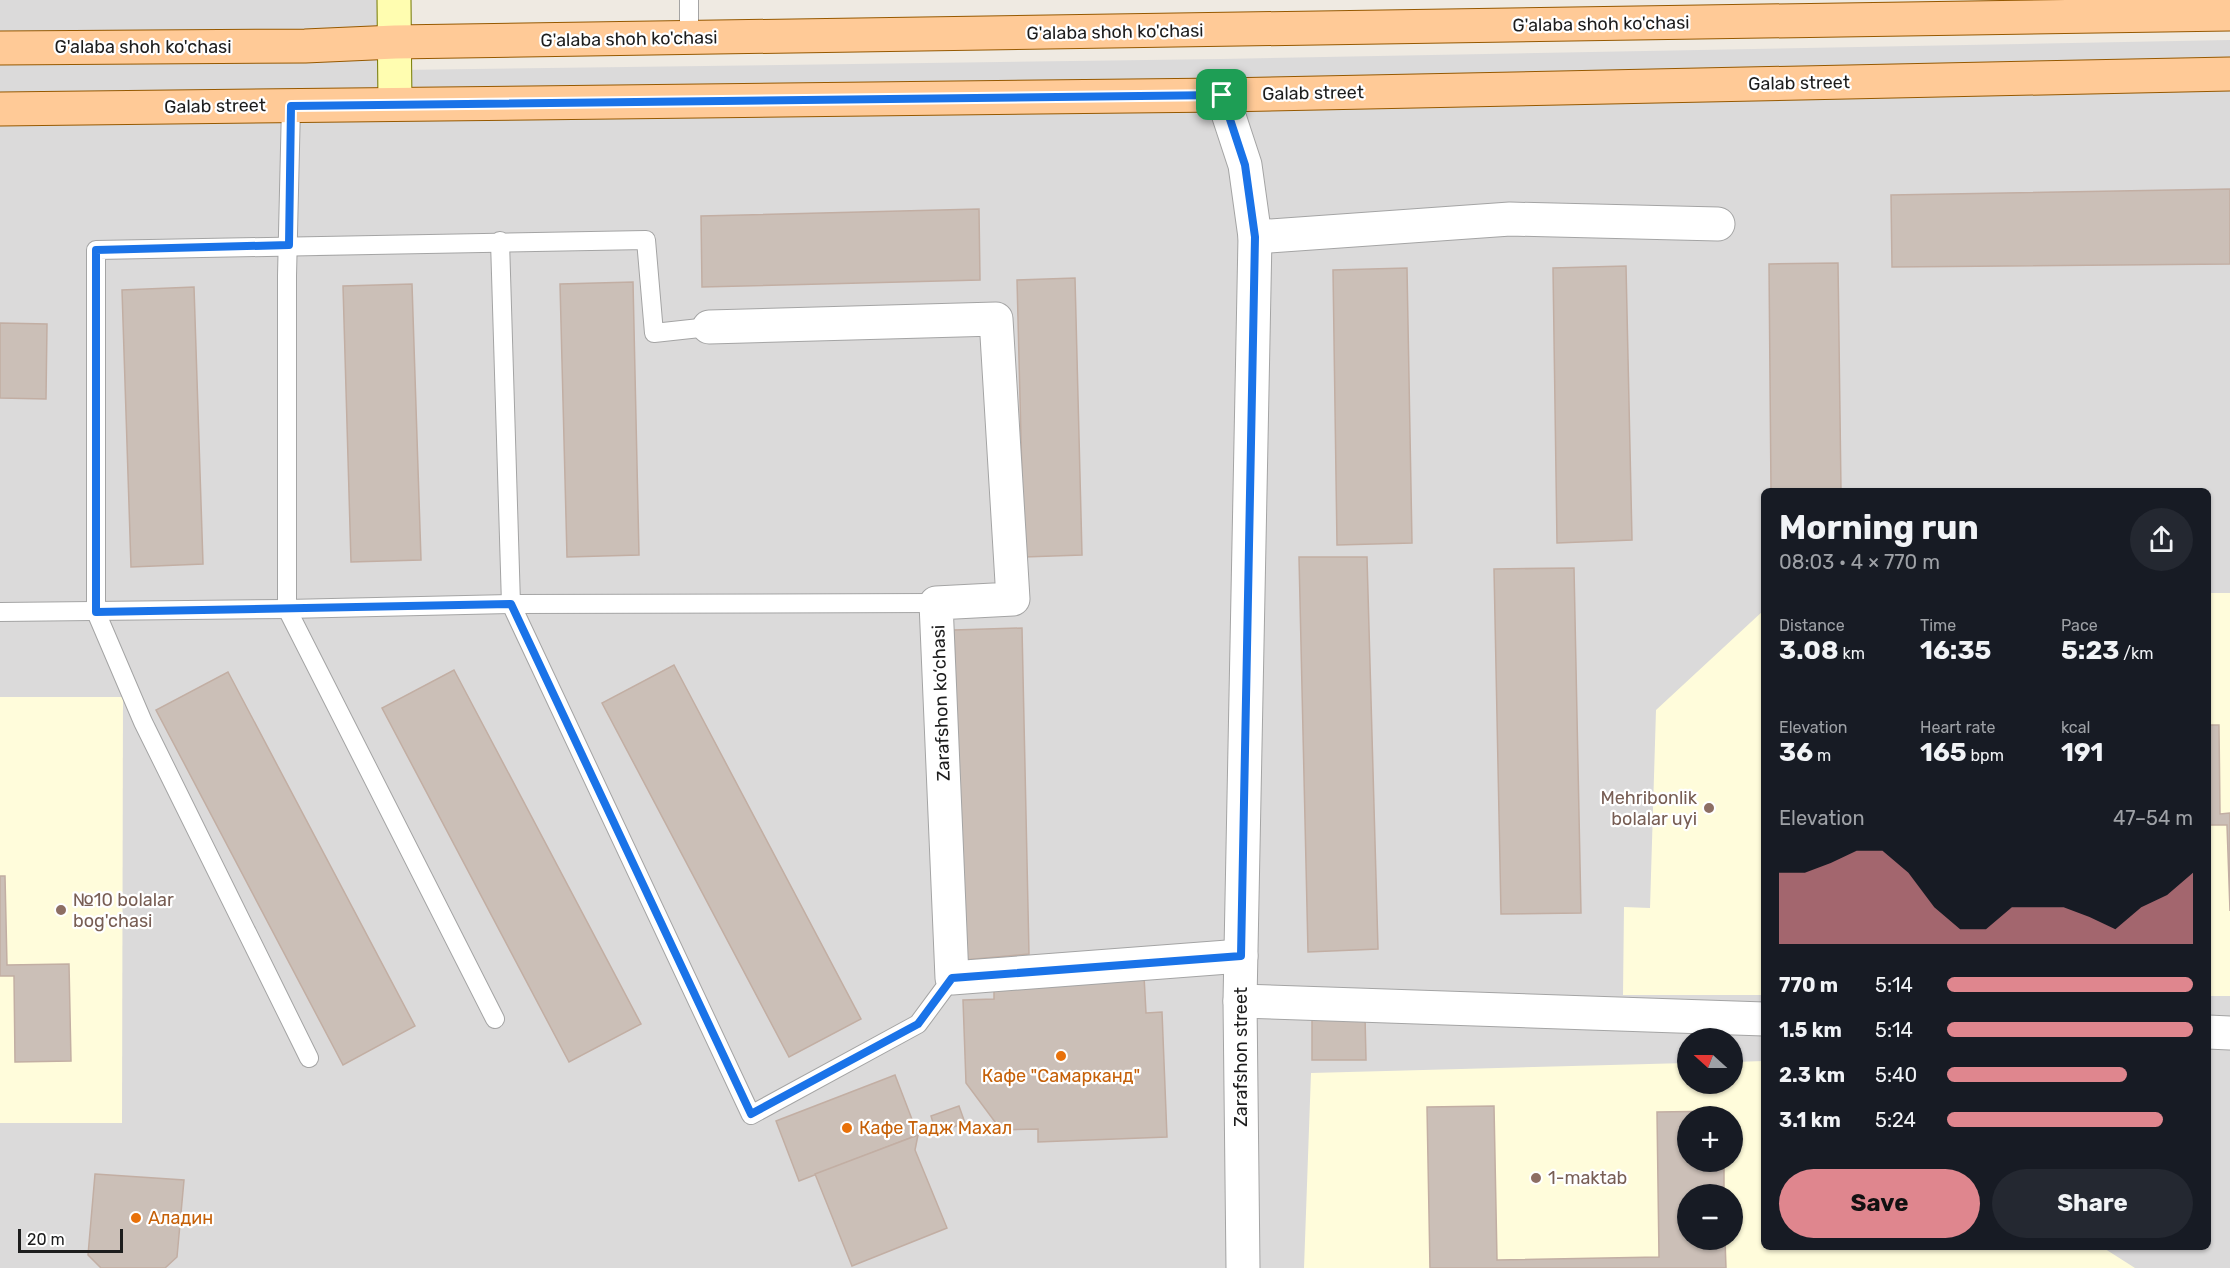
<!DOCTYPE html>
<meta charset="utf-8">
<style>
body{margin:0;font-family:Rubik,sans-serif;background:#242831;color:#f1f3f6;height:100vh;display:flex;flex-direction:column;font-size:22px;white-space:nowrap}
*{box-sizing:border-box;margin:0}
p{font-size:20px;color:#9ea1a6}
.icon{flex:none;width:33px;height:33px;fill:none;stroke:currentColor;stroke-width:2;stroke-linecap:round;stroke-linejoin:round}
.map{position:relative;flex:1;overflow:hidden}
.details{position:absolute;left:1761px;top:488px;width:450px;height:762px;display:flex;flex-direction:column;background:#171b24;border-radius:9px;box-shadow:0 2px 4px #0004}
.details>*{flex:none}
.needle{width:39px;rotate:291deg}
.tools{position:absolute;left:1677px;top:1028px;display:grid;gap:12px}
.tools a{display:grid;place-items:center;width:66px;height:66px;border-radius:50%;background:#171b24;box-shadow:0 2px 4px #0004;font-size:30px}
.scale{position:absolute;left:18px;bottom:15px;width:105px;box-sizing:border-box;padding-left:6px;border:3px solid #1d1d1d;border-top:0;font-size:16px;line-height:21px;white-space:nowrap;color:#1d1d1d;-webkit-text-stroke:4px #fff;paint-order:stroke}
.pin{position:absolute;display:grid;place-items:center;width:51px;height:51px;color:#fff;margin:-26px;border-radius:12px;box-shadow:0 3px 9px #0006}
.round{display:grid;place-items:center;flex:none;width:63px;height:63px;border-radius:32px;background:#242831}
.head{display:flex;align-items:center;justify-content:space-between;height:102px;padding:0 18px}
h1{font-size:33px;font-weight:700;line-height:45px}
.metrics{display:grid;grid-template-columns:repeat(3,1fr);gap:9px;height:102px;padding:6px 18px}
.metrics div{display:grid;align-content:center}
.metrics b{font-size:26px;font-weight:700}
.metrics small{font-size:16px;font-weight:400}
.metrics p{font-size:16px}
.chart{height:168px;padding:12px 18px}
.chart p{display:flex;justify-content:space-between}
.chart svg{width:100%;height:108px;margin-top:6px;fill:#df868e;opacity:.7}
.button{display:flex;gap:12px;margin-top:auto;padding:12px 18px}
.button a{flex:1;height:69px;border-radius:36px;background:#df868e;color:#111;font-size:24px;font-weight:700;line-height:69px;text-align:center}
.button a+a{background:#242831;color:#f1f3f6}
ul{padding:0 18px;list-style:none;font-size:20px}
li{display:grid;grid-template-columns:96px 72px 1fr;align-items:center;height:45px}
li i{height:15px;border-radius:8px;background:#df868e}
.map>svg:first-child{display:block}
.residential{fill:#dbdada;fill-rule:evenodd}
.education{fill:#fffcdb;fill-rule:evenodd}
.building{fill:#cbbfb7;stroke:#c2aea3;stroke-width:1.5}
.lines{fill:none;stroke-linecap:round;stroke-linejoin:round}
.lane-casing{stroke:#a4a4a4;stroke-width:20}
.street-casing{stroke:#a4a4a4;stroke-width:35}
.secondary-casing{stroke:#737800;stroke-width:35}
.primary-casing{stroke:#965900;stroke-width:35}
.lane{stroke:#fff;stroke-width:18}
.street{stroke:#fff;stroke-width:33}
.secondary{stroke:#fffdb0;stroke-width:33}
.primary{stroke:#ffca97;stroke-width:33}
.route-casing{stroke:#fff;stroke-width:12}
.route{stroke:#1a73e8;stroke-width:8}
.education-dot{fill:#8d6e63;stroke:#fff;stroke-width:2}
.food-dot{fill:#e8710a;stroke:#fff;stroke-width:2}
.labels{text-anchor:middle;stroke-width:4.5;stroke-linejoin:round;paint-order:stroke}
.street-label{font-size:18px;fill:#1d1d1d;stroke:#fff}
.education-label{font-size:18px;fill:#785e54;stroke:#fff;text-anchor:start}
.food-label{font-size:18px;fill:#c56008;stroke:#fff;text-anchor:start}
</style>
<div class="map">
<svg width="2230" height="1268" viewBox="0 0 2230 1268">
<rect width="100%" height="100%" fill="#efeae2"/>
<path class="residential" d="M0 0H399L401 70 1221 59 2230 40V1268H0ZM1764 490H2208V1246H1764ZM1688 1038H1732V1083H1688ZM1688 1116H1732V1161H1688ZM1688 1194H1732V1239H1688Z"/>
<g class="education">
<rect x="2208" y="593" width="22" height="403"/>
<path d="M1764 610V995H1623L1624 907 1650 908 1656 710Z"/>
<path d="M0 697H123L122 1123H0Z"/>
<path d="M1764 1061V1246L2102 1247 2135 1268H1304L1311 1073 1687 1063 1688 1083H1732L1733 1062ZM1688 1116H1732V1161H1688ZM1688 1194H1732V1239H1688Z"/>
</g>
<g class="building">
<path d="M2230 189V264L1892 267 1891 195Z"/>
<path d="M979 209 980 280 702 287 701 216Z"/>
<path d="M1838 263 1841 490H1771L1769 264Z"/>
<path d="M1626 266 1632 540 1557 543 1553 268Z"/>
<path d="M1407 268 1412 543 1337 545 1333 270Z"/>
<path d="M1075 278 1082 555 1024 557 1017 280Z"/>
<path d="M633 282 639 555 567 557 560 284Z"/>
<path d="M412 284 421 560 351 562 343 286Z"/>
<path d="M194 287 203 564 131 567 122 290Z"/>
<path d="M0 323 47 324 46 399 0 398Z"/>
<path d="M1299 557H1367L1378 949 1308 952Z"/>
<path d="M1574 568 1581 913 1501 914 1494 569Z"/>
<path d="M1022 628 1029 954 964 960 954 630Z"/>
<path d="M674 665 861 1019 789 1057 602 703Z"/>
<path d="M454 670 641 1024 569 1062 382 708Z"/>
<path d="M228 672 415 1026 343 1065 156 710Z"/>
<path d="M2208 725H2219L2220 814 2230 813V911L2227 825H2208Z"/>
<path d="M0 876H5L7 965 69 964 71 1061 15 1062 14 976H0Z"/>
<path d="M1144 976 1146 1013 1162 1012 1167 1137 1038 1142V1129L1001 1130 966 1083 963 1000 994 999V983Z"/>
<path d="M1365 1016 1366 1060H1312V1017Z"/>
<path d="M895 1075 918 1135 799 1181 776 1121Z"/>
<path d="M959 1106 965 1123 936 1133 931 1116Z"/>
<path d="M1494 1106 1497 1260 1659 1257 1657 1112 1723 1111V1116H1688V1161H1724V1194H1688V1239H1725L1726 1268H1430L1427 1107Z"/>
<path d="M918 1135 915 1150 947 1228 852 1266 815 1174Z"/>
<path d="M95 1174 184 1180 177 1257 165 1268H101L88 1255Z"/>
</g>
<g class="lines">
<defs>
<g id="lane">
<path d="M689 0V38"/>
<path d="M291 106 287 276V609L495 1019"/>
<path d="M500 241 511 604 751 1115 918 1024 952 978"/>
<path d="M0 612 287 609 511 604 936 603"/>
<path d="M309 1058 143 722 96 612V250L646 240 654 333 709 327"/>
</g>
<g id="street">
<path d="M1222 95 1245 165 1255 237 1240 1001 1243 1268"/>
<path d="M1255 237 1510 219 1718 224"/>
<path d="M709 327 996 319 1013 599 936 603 952 978 1241 956"/>
<path d="M1240 1001 1764 1019"/>
<path d="M2208 1032 2230 1033"/>
</g>
<path id="secondary" d="M394 0 395 104"/>
<g id="primary">
<path d="M0 48 305 46 395 42 2230 14"/>
<path d="M0 109 1222 95 2230 74"/>
</g>
</defs>
<use href="#lane" class="lane-casing"/>
<use href="#street" class="street-casing"/>
<use href="#secondary" class="secondary-casing"/>
<use href="#primary" class="primary-casing"/>
<use href="#lane" class="lane"/>
<use href="#street" class="street"/>
<use href="#secondary" class="secondary"/>
<use href="#primary" class="primary"/>
</g>
<g class="lines">
<defs>
<path id="route" d="M1222 95 1245 165 1255 237 1241 956 952 978 918 1024 751 1114 511 604 96 612V250L289 245 291 106Z"/>
</defs>
<use href="#route" class="route-casing"/>
<use href="#route" class="route"/>
</g>
<g class="education-dot">
<circle cx="1709" cy="808" r="6"/>
<circle cx="61" cy="910" r="6"/>
<circle cx="1536" cy="1178" r="6"/>
</g>
<g class="food-dot">
<circle cx="1061" cy="1056" r="6"/>
<circle cx="847" cy="1128" r="6"/>
<circle cx="136" cy="1218" r="6"/>
</g>
<g class="labels">
<g class="street-label">
<text transform="translate(1601 24) rotate(-1)" y="6">G'alaba shoh ko'chasi</text>
<text transform="translate(1115 32) rotate(-1)" y="6">G'alaba shoh ko'chasi</text>
<text transform="translate(629 39) rotate(-1)" y="6">G'alaba shoh ko'chasi</text>
<text x="143" y="53">G'alaba shoh ko'chasi</text>
<text transform="translate(1799 83) rotate(-1)" y="6">Galab street</text>
<text transform="translate(1313 93) rotate(-1)" y="6">Galab street</text>
<text transform="translate(215 106) rotate(-1)" y="6">Galab street</text>
<text transform="translate(941 703) rotate(-92)" y="6">Zarafshon ko‘chasi</text>
<text transform="translate(1241 1057) rotate(-90)" y="6">Zarafshon street</text>
</g>
<g class="education-label">
<text x="1697" y="804" text-anchor="end">Mehribonlik<tspan x="1697" dy="21">bolalar uyi</tspan></text>
<text x="73" y="906">№10 bolalar<tspan x="73" dy="21">bog'chasi</tspan></text>
<text x="1548" y="1184">1-maktab</text>
</g>
<g class="food-label">
<text x="1061" y="1082" text-anchor="middle">Кафе "Самарканд"</text>
<text x="859" y="1134">Кафе Тадж Махал</text>
<text x="148" y="1224">Аладин</text>
</g>
</g>
</svg>
<div class="tools">
<a><svg class="needle" viewBox="-14 -14 28 28"><path d="M0-13l5 13h-10z" fill="#e53935"/><path d="M0 13l5-13h-10z" fill="#9ea1a6"/></svg></a>
<a>+</a>
<a>−</a>
</div>
<div class="scale">20 m</div>
<div class="pin" style="left:1222px;top:95px;background:#1e9e55"><svg class="icon" aria-label="arrive" viewBox="0 0 24 24"><path d="M6 21V4h12l-3 4 3 4H6"/></svg></div>
<section class="details">
<div class="head"><div><h1>Morning run</h1><p>08:03 · 4 × 770 m</p></div><a class="round"><svg class="icon" aria-label="share" viewBox="0 0 24 24"><path d="M12 15V3M7 8l5-5 5 5M5 13v7h14v-7"/></svg></a></div>
<div class="metrics">
<div><p>Distance</p><b>3.08<small> km</small></b></div>
<div><p>Time</p><b>16:35</b></div>
<div><p>Pace</p><b>5:23<small> /km</small></b></div>
</div>
<div class="metrics">
<div><p>Elevation</p><b>36<small> m</small></b></div>
<div><p>Heart rate</p><b>165<small> bpm</small></b></div>
<div><p>kcal</p><b>191</b></div>
</div>
<div class="chart"><p><span>Elevation</span>47–54 m</p>
<svg viewBox="0 0 160 44" preserveAspectRatio="none"><path d="M0 44V15L10 15L20 11L30 6L40 6L50 15L60 29L70 38L80 38L90 29L100 29L110 29L120 33L130 38L140 29L150 24L160 15V44z"/></svg>
</div>
<ul>
<li><b>770 m</b>5:14<i style="width:100%"></i></li>
<li><b>1.5 km</b>5:14<i style="width:100%"></i></li>
<li><b>2.3 km</b>5:40<i style="width:73%"></i></li>
<li><b>3.1 km</b>5:24<i style="width:88%"></i></li>
</ul>
<div class="button"><a>Save</a><a>Share</a></div>
</section>
</div>
